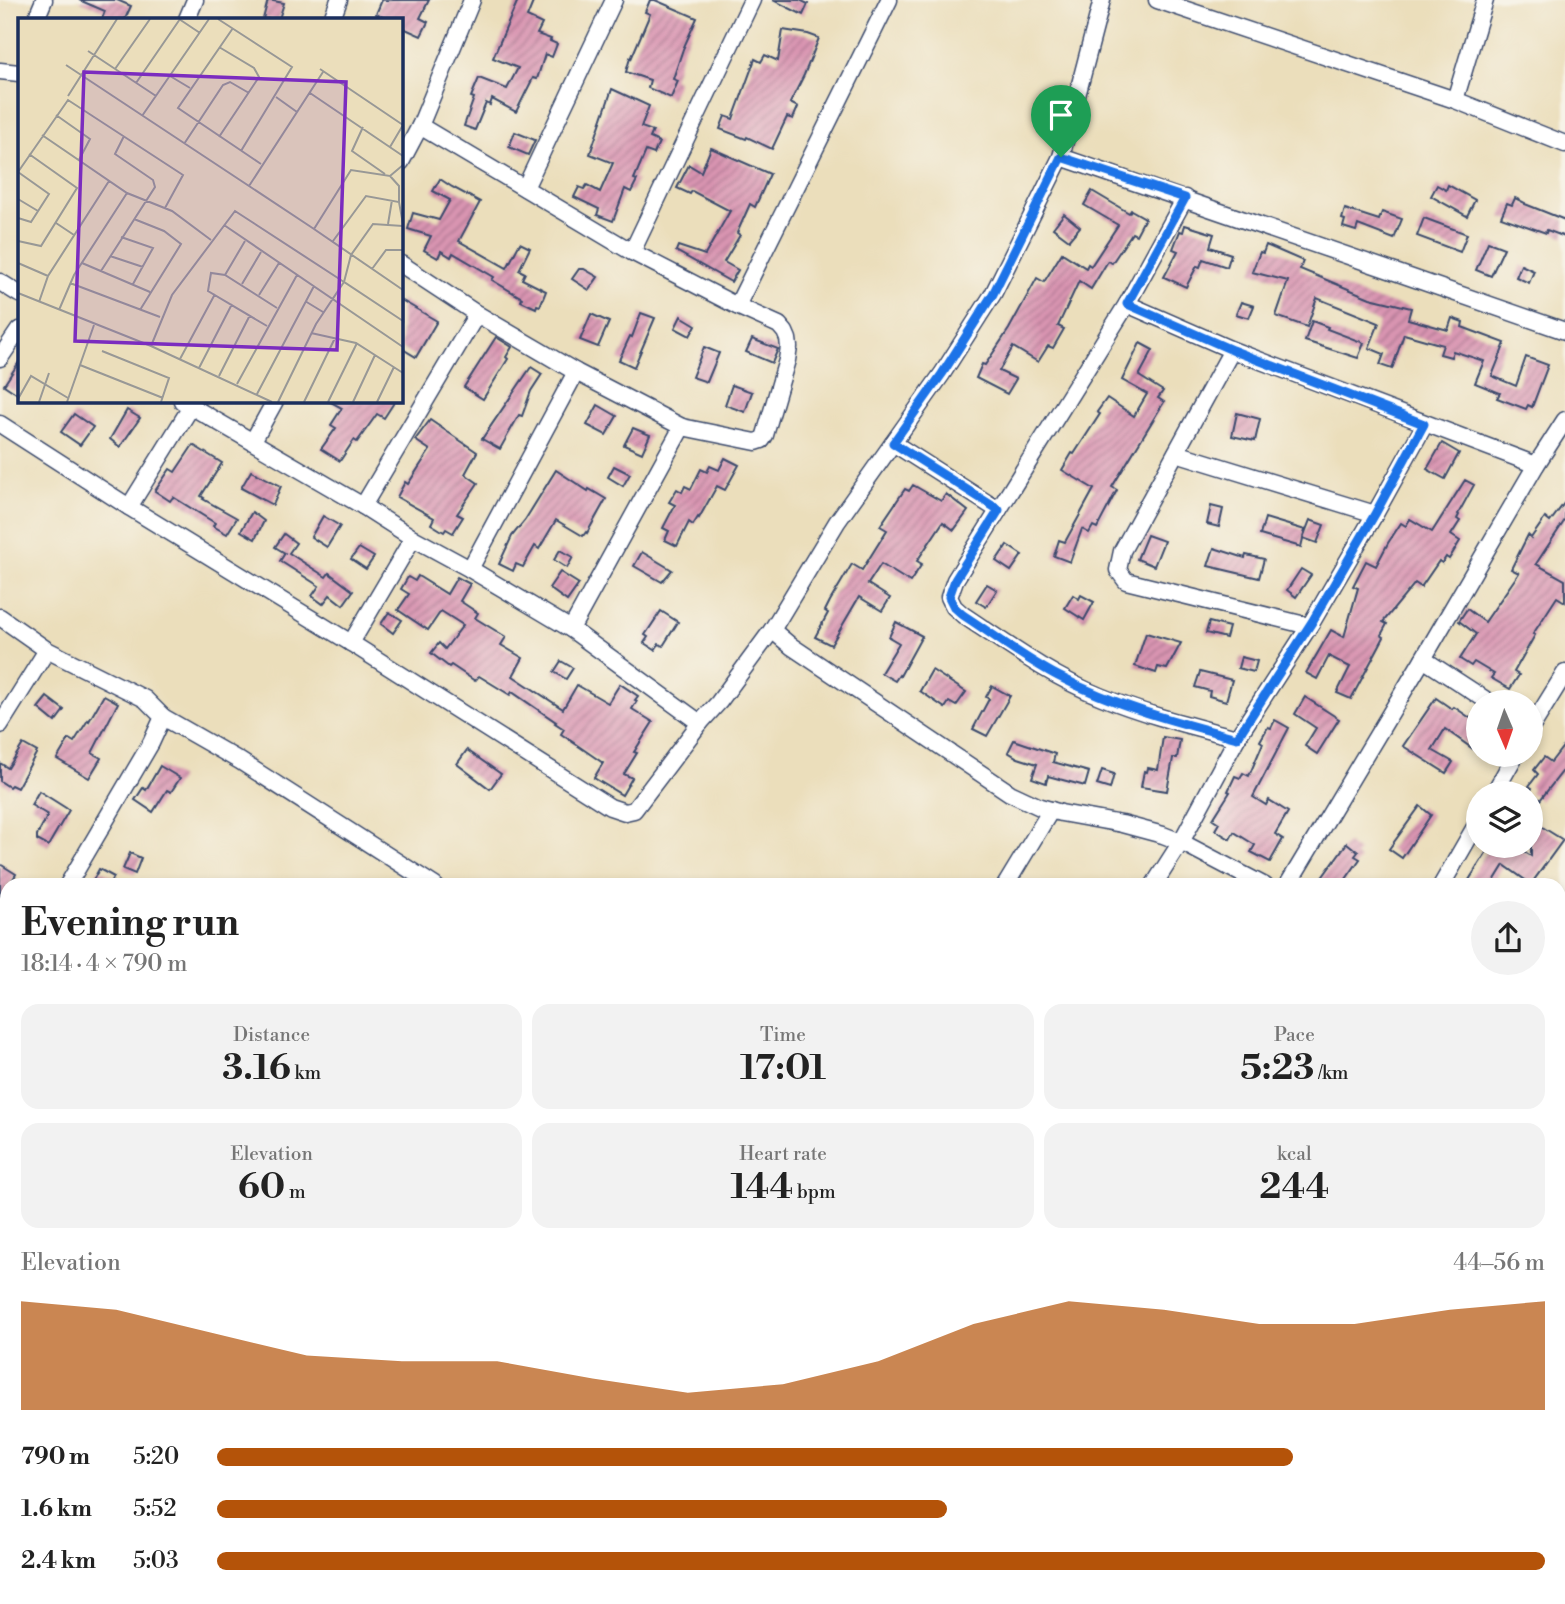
<!DOCTYPE html>
<meta charset="utf-8">
<style>
body{margin:0;font-family:"Libre Bodoni",serif;background:#f2f2f2;color:#222;height:100vh;display:flex;flex-direction:column;font-size:26px;white-space:nowrap}
*{box-sizing:border-box;margin:0}
p{font-size:23px;color:#767676}
.icon{flex:none;width:38px;height:38px;fill:none;stroke:currentColor;stroke-width:2;stroke-linecap:round;stroke-linejoin:round}
.map{position:relative;flex:1;overflow:hidden}
.details{position:absolute;left:0px;top:878px;width:1566px;height:726px;display:flex;flex-direction:column;background:#fff;border-radius:21px 21px 0 0;box-shadow:0 4px 10px #0003}
.details>*{flex:none}
.needle{width:46px;rotate:178deg}
.controls{position:absolute;left:1466px;top:690px;display:grid;gap:14px}
.controls a{display:grid;place-items:center;width:77px;height:77px;border-radius:50%;background:#fff;box-shadow:0 4px 10px #0003;font-size:35px}
.pin{position:absolute;display:grid;place-items:center;width:60px;height:60px;color:#fff;margin:-72px -30px;border-radius:50% 50% 50% 0;rotate:-45deg;box-shadow:0 0 7px #0007}
.pin .icon{rotate:45deg}
.round{display:grid;place-items:center;flex:none;width:74px;height:74px;border-radius:37px;background:#f2f2f2}
.headline{display:flex;align-items:center;justify-content:space-between;height:119px;padding:0 21px}
h1{font-size:38px;font-weight:700;line-height:52px}
.metrics{display:grid;grid-template-columns:repeat(3,1fr);gap:10px;height:119px;padding:7px 21px}
.metrics div{display:grid;align-content:center;border-radius:18px;background:#f2f2f2;text-align:center}
.metrics b{font-size:35px;font-weight:700}
.metrics small{font-size:19px;font-weight:400}
.metrics p{font-size:19px}
.chart{height:196px;padding:14px 21px}
.chart p{display:flex;justify-content:space-between}
.chart svg{width:100%;height:126px;margin-top:7px;fill:#b45309;opacity:.7}
ul{padding:0 21px;list-style:none;font-size:23px}
li{display:grid;grid-template-columns:112px 84px 1fr;align-items:center;height:52px}
li i{height:18px;border-radius:9px;background:#b45309}
.map>svg:first-child{display:block}
.building{fill:url(#building-hatch)}
.lines{fill:none;stroke-linecap:round;stroke-linejoin:round}
.minor-casing{stroke:#3a496c;stroke-width:19}
.minor{stroke:#fff;stroke-width:16}
.route-casing{stroke:#fff;stroke-width:14}
.route{stroke:#1a73e8;stroke-width:9}
.inset-road{fill:none;stroke:#989896;stroke-width:2}
.view{fill:#7b2cbf;fill-opacity:0.15;stroke:#7b2cbf;stroke-width:3.5}
.inset-edge{fill:none;stroke:#1b2f5e;stroke-width:3.5}
</style>
<div class="map">
<svg width="1565" height="1604" viewBox="0 0 1565 1604">
<defs>
<pattern id="building-hatch" width="6" height="6" patternUnits="userSpaceOnUse" patternTransform="scale(1.75)"><rect width="6" height="6" fill="#d994b1"/><path d="M-1 1l2-2M0 6l6-6M5 7l2-2" fill="none" stroke="#af7993"/></pattern>
</defs>
<rect width="100%" height="100%" fill="#f7f3e8"/>
<filter id="ink" filterUnits="userSpaceOnUse"><feTurbulence type="fractalNoise" baseFrequency=".0143" numOctaves="2"/><feDisplacementMap in="SourceGraphic" scale="14" xChannelSelector="R" yChannelSelector="G"/><feConvolveMatrix kernelMatrix="1 2 1 2 8 2 1 2 1" color-interpolation-filters="sRGB"/></filter>
<filter id="wash" filterUnits="userSpaceOnUse"><feTurbulence type="fractalNoise" baseFrequency=".00686" numOctaves="4" result="noise"/><feDisplacementMap in="SourceGraphic" scale="28" xChannelSelector="R" yChannelSelector="G"/><feGaussianBlur stdDeviation="1.57" result="paint"/><feColorMatrix in="noise" values="0 0 0 0 0 0 0 0 0 0 0 0 0 0 0 0 0 1.4 0 .05"/><feComposite in="paint" operator="in"/></filter>
<g filter="url(#wash)">
<rect width="100%" height="100%" fill="#ebdebb"/>
<g id="blocks">
<g class="building">
<path d="M79 0H117L131 6 125 19H102L105 11Z"/>
<path d="M268 0 284 3 279 19H263Z"/>
<path d="M382 0H429L420 18 428 22 421 36 401 27V19H387L376 14Z"/>
<path d="M518 0H534L527 17 542 24 537 34 551 39 550 41 557 44 552 57 545 54 537 79 533 78 516 112 492 99 490 105 486 103 475 130 464 126 474 98 471 97 479 78 507 89 518 68 493 58Z"/>
<path d="M650 0H655L697 18 683 49 673 79 678 81 671 98 648 88 650 80 626 72 630 58 631 59 650 14 645 12Z"/>
<path d="M773 0H800L808 4 803 15Z"/>
<path d="M783 30 808 34 819 38 804 75 790 103 798 107 793 119 787 117 772 149 747 137 746 139 720 129 725 116 733 119 755 59 761 62 765 55 778 61Z"/>
<path d="M612 89 649 106 641 127 653 131 650 138 659 142 654 154 646 151 634 179 637 180 631 192 625 189 613 221 597 215 599 209 574 197 579 187 584 189 587 185 600 192 613 163 590 154Z"/>
<path d="M515 132 535 140 528 155 509 147Z"/>
<path d="M711 148 770 174 755 207 750 204 737 233 740 235 724 262 738 270 731 282 676 251 678 246 705 255 730 211 692 191 690 194 677 188 689 165 701 172Z"/>
<path d="M440 179 452 187 480 202 459 241 507 268 520 243 530 248 519 270 525 273 522 279 546 291 540 306 537 305 536 308 521 301 522 298 492 280 494 277 453 253 451 257 441 251 438 258 424 250 431 236 408 229 413 213 439 220 450 200 433 191Z"/>
<path d="M1437 185 1446 190 1448 185 1475 200 1467 216 1431 196Z"/>
<path d="M1092 191 1129 213 1131 210 1145 218 1136 235 1132 233 1112 263 1108 261 1091 289 1079 281 1058 326 1064 329 1053 348 1048 346 1038 362 1013 347 999 371 1016 379 1007 394 976 378 982 364 985 365 1009 329 1037 278 1044 282 1062 253 1086 268 1088 264 1091 266 1118 225 1084 205Z"/>
<path d="M1515 198 1525 203V204L1565 220V237L1547 230 1546 233 1501 217 1507 203 1512 205Z"/>
<path d="M1345 209 1379 220 1382 212 1402 219 1394 239 1358 225 1356 231 1343 227 1345 220 1342 219Z"/>
<path d="M1064 214 1080 227 1069 240 1053 228Z"/>
<path d="M1424 218 1467 234 1460 252 1417 236Z"/>
<path d="M1185 225 1214 234 1210 247 1231 254 1227 267 1203 259 1200 267 1197 266 1186 287 1164 277 1178 251 1173 249 1180 231 1183 232Z"/>
<path d="M1488 242 1504 248 1491 276 1476 270Z"/>
<path d="M1266 245 1303 261 1300 269 1370 298 1411 308 1408 319 1448 330 1452 318 1463 322 1462 327 1505 343 1492 376 1516 386 1526 357 1548 365 1532 407 1528 405 1526 409 1497 398 1500 393 1475 383 1484 361 1453 351 1451 357 1440 354 1443 345 1404 334 1392 369 1380 365 1384 354 1369 348 1379 323 1317 298 1307 327 1276 316 1288 281 1252 272 1260 252 1263 253Z"/>
<path d="M1521 265 1534 271 1529 283 1516 277Z"/>
<path d="M579 269H584L598 277 589 290 572 279Z"/>
<path d="M401 300 437 321 416 357 401 348Z"/>
<path d="M1241 302 1254 306 1249 318 1236 314Z"/>
<path d="M641 313 655 318 634 367 619 360 630 336 632 337Z"/>
<path d="M591 314 609 322 598 347 580 340Z"/>
<path d="M681 316 696 325 690 336 675 328Z"/>
<path d="M1312 321 1328 327 1327 329 1364 343 1358 358 1305 341Z"/>
<path d="M496 337 512 347 506 357 508 359 483 399 464 387Z"/>
<path d="M752 339 778 349 772 363 746 352Z"/>
<path d="M1140 343 1153 350 1139 376 1163 391 1158 398 1164 402 1112 487 1117 490 1097 528 1093 526 1089 533 1082 529 1070 562 1054 556 1059 540 1065 542 1094 489 1062 470 1072 453 1074 454 1100 414 1097 412 1107 398 1134 416 1147 394 1122 380Z"/>
<path d="M704 347 719 353 707 382 692 377Z"/>
<path d="M19 362V395L4 385Z"/>
<path d="M531 367 542 374 531 391 522 416 519 415 500 449 482 439Z"/>
<path d="M732 385 752 392 745 412 725 405Z"/>
<path d="M329 401H395L384 418 377 414 357 442 354 440 340 461 321 449 336 428 331 425 342 408Z"/>
<path d="M598 405 617 416 606 435 587 425Z"/>
<path d="M127 410 140 418 120 447 110 439Z"/>
<path d="M1237 413 1260 419 1255 441 1232 436Z"/>
<path d="M74 414 93 427 80 445 61 432Z"/>
<path d="M430 420 477 452 465 474 478 483 457 514 463 517 453 533 446 529 444 532 431 524 434 518 397 497 405 482 408 484 430 450 415 440Z"/>
<path d="M633 428 650 435 642 453 624 445Z"/>
<path d="M1442 443 1459 453 1445 479 1427 469Z"/>
<path d="M193 445 222 463 201 496 204 498 203 499 237 518 227 534 213 526 215 523 173 497 170 501 155 491 170 469 175 472Z"/>
<path d="M725 458 739 465 725 490 717 486 699 518 698 517 693 525 689 522 677 546 665 540 669 531 663 528 675 505 669 502 677 489 682 492 685 486 691 489 701 469 707 472 710 466 719 470Z"/>
<path d="M614 466 630 474 623 486 608 477Z"/>
<path d="M556 470 588 491 589 489 606 499 587 533 586 532 583 536 556 520 539 549 535 546 523 567 516 564 513 571 499 564 512 536 525 520Z"/>
<path d="M251 471 281 486 273 505 241 488Z"/>
<path d="M1465 480 1474 485 1458 514 1459 515 1457 519 1460 521 1451 535 1460 541 1449 559 1446 557 1442 563 1439 561 1421 587 1415 583 1383 622 1387 624 1381 635 1384 637 1351 699 1337 693 1350 667 1329 656 1317 679 1306 673 1331 630 1344 637 1358 588 1353 586 1366 561 1376 566 1388 543 1401 523 1406 526 1410 519 1432 532Z"/>
<path d="M913 485 941 501 946 494 968 511 954 530 943 522 917 561 922 564 910 582 881 564 868 584 890 598 882 611 859 597 831 645 815 637 828 613 825 611 830 601 852 564 862 570 887 530 880 526 905 489 909 491Z"/>
<path d="M1565 502V520L1536 564 1565 580V602L1557 597 1533 634 1535 635 1514 672 1519 675 1510 689 1491 678 1494 674 1474 662 1471 666 1460 659 1476 634 1459 621 1467 609 1485 622 1519 573 1511 569 1528 535 1531 538 1545 518 1550 522Z"/>
<path d="M1211 506 1223 509 1219 527 1207 524Z"/>
<path d="M252 512 264 521 255 539 241 531Z"/>
<path d="M323 516 340 526 327 547 311 537Z"/>
<path d="M1265 518 1305 530 1301 547 1260 535Z"/>
<path d="M1310 520 1324 525 1317 543 1303 538Z"/>
<path d="M284 534 296 543 289 553 326 577 329 573 353 591 343 605 330 595 323 604 312 596 319 586 280 561 285 553 275 547Z"/>
<path d="M1147 535 1164 541 1154 566 1137 559Z"/>
<path d="M1007 545 1022 555 1011 571 996 561Z"/>
<path d="M359 548 374 557 366 569 351 559Z"/>
<path d="M1214 548 1245 558 1246 555 1264 559 1259 578 1208 566Z"/>
<path d="M560 550 573 557 567 568 554 560Z"/>
<path d="M642 552 672 570 662 582 634 566Z"/>
<path d="M1301 569 1311 575 1296 597 1287 590Z"/>
<path d="M560 572 579 584 567 601 549 588Z"/>
<path d="M418 576 447 594 457 577 470 584 460 601 478 613 475 618 506 637 501 645 523 658 513 676 563 709 577 685 608 703 620 684 638 696 635 700 637 701 632 709 653 722 634 752 637 753 624 774 632 778 622 795 594 778 603 763 561 734 564 729 555 723 556 722 512 692 510 695 479 676 475 681 451 665 449 667 431 653 439 643 445 649 463 625 441 611 428 630 398 610 409 594 401 589 408 577 415 581Z"/>
<path d="M987 584 997 590 986 607 976 601Z"/>
<path d="M1073 595 1079 599 1081 595 1094 602 1084 620 1065 608Z"/>
<path d="M661 611 678 622 663 646 659 644 655 650 644 643 648 637 645 635Z"/>
<path d="M389 612 402 620 393 633 381 624Z"/>
<path d="M896 622 922 636 900 676 899 675 895 681 881 673 899 643 889 637Z"/>
<path d="M1209 622 1229 627 1226 638 1206 633Z"/>
<path d="M1146 633 1181 643 1167 669 1158 667 1156 673 1135 666Z"/>
<path d="M1241 657 1257 661 1254 672 1238 668Z"/>
<path d="M561 661 573 668 566 679 554 672Z"/>
<path d="M932 670 966 692 956 706 949 702 945 708 920 691Z"/>
<path d="M1200 672 1232 680 1226 701 1209 696 1210 691 1195 687Z"/>
<path d="M992 686 1010 696 987 736 973 729 989 699 986 697Z"/>
<path d="M104 695 118 703 92 753 101 758 89 778 57 759 69 739 74 742 88 720 89 721Z"/>
<path d="M47 697 64 710 55 722 38 708Z"/>
<path d="M1305 697 1339 719 1317 754 1305 746 1316 728 1295 714Z"/>
<path d="M1436 698 1452 709 1454 707 1479 724V740L1473 749 1445 729 1432 750 1453 762 1446 773 1403 746Z"/>
<path d="M1275 720 1289 728 1253 797 1266 805 1269 800 1288 812 1275 834 1283 839 1270 862 1251 852 1255 845 1234 832 1230 839 1215 830 1219 823 1213 819 1230 792 1228 791 1235 776 1240 778 1243 773 1249 776 1263 743 1260 741 1268 727 1271 728Z"/>
<path d="M1163 737 1180 740 1177 758H1173L1167 791 1141 787 1144 771 1147 772 1148 768 1158 770Z"/>
<path d="M1014 740 1055 754 1053 762 1089 772 1085 786 1048 776 1046 783 1032 778 1037 764 1018 758 1008 752Z"/>
<path d="M23 744 37 752 17 788 11 785 9 787 0 781V763L8 768Z"/>
<path d="M1565 744V768L1540 800 1530 792 1532 788 1529 786 1538 774 1534 770 1544 757 1551 762Z"/>
<path d="M467 750 501 774 490 789 457 764Z"/>
<path d="M160 766 180 778 171 792 167 790 153 812 135 800 143 788 146 790Z"/>
<path d="M1102 770 1114 774 1110 789 1097 785Z"/>
<path d="M39 791 69 810 48 846 37 840V835L48 815 31 805Z"/>
<path d="M1420 806 1431 815 1402 858 1389 849Z"/>
<path d="M1531 820 1563 840 1531 884 1504 865 1491 886H1478L1469 880 1491 845H1514L1531 856Z"/>
<path d="M1347 843 1358 852 1355 856 1360 859 1341 886H1316Z"/>
<path d="M130 853 141 858 135 874 123 869Z"/>
<path d="M0 864 16 874 9 886H7V889L0 900Z"/>
<path d="M99 869 114 877 109 886H90Z"/>
</g>
</g>
</g>
<g filter="url(#ink)">
<use href="#blocks" fill-opacity="0" stroke="#3a496c" stroke-width="2"/>
<g class="lines">
<defs>
<g id="minor">
<path d="M1157 0 1455 100 1565 144"/>
<path d="M36 19 44 0"/>
<path d="M187 19 195 0"/>
<path d="M332 19 339 0"/>
<path d="M0 71 19 73"/>
<path d="M1455 100 1485 0"/>
<path d="M1061 157C1230 214 1397 273 1565 331"/>
<path d="M401 162 420 126 472 0"/>
<path d="M525 188 614 0"/>
<path d="M1185 198 1127 304 955 580 949 597 954 607 963 615C1008 645 1052 677 1102 697 1146 715 1192 726 1237 738"/>
<path d="M632 252 752 0"/>
<path d="M401 264 477 314 576 372 682 427 756 442 762 440 765 435 787 360 789 347 788 339 785 332 779 325 737 306 632 252 420 126"/>
<path d="M0 282 19 294"/>
<path d="M1127 304 1232 350 1536 465"/>
<path d="M737 306 889 0"/>
<path d="M1232 350 1122 551 1118 570 1126 581 1309 626"/>
<path d="M0 358 19 330"/>
<path d="M182 401 363 506 413 538 470 569 571 629 700 723"/>
<path d="M0 424 129 507 351 643 610 807 625 812 634 810 700 723 719 702 772 630 837 522 942 374 993 294 1061 157 1102 0"/>
<path d="M253 441 275 401"/>
<path d="M893 443 998 510"/>
<path d="M1176 453 1375 514"/>
<path d="M363 506 477 314"/>
<path d="M129 507 191 407"/>
<path d="M470 569 576 372"/>
<path d="M0 617 47 650 145 699 163 717 151 743 67 886"/>
<path d="M571 629 682 427"/>
<path d="M772 630 791 646 1010 793 1040 807 1061 813 1122 824 1163 835 1181 842 1265 886"/>
<path d="M351 643 413 538"/>
<path d="M1423 659 1489 702"/>
<path d="M163 717 240 761 435 886"/>
<path d="M0 725 47 650"/>
<path d="M1531 728 1565 673"/>
<path d="M1494 793 1516 754"/>
<path d="M1005 886 1051 810"/>
<path d="M1153 886 1181 842 1237 738 1312 622 1375 514 1425 424"/>
<path d="M1287 886 1423 659 1536 465 1565 420"/>
<path d="M1441 886 1479 820"/>
<path d="M0 998 7 986"/>
<path d="M1559 1068 1565 1072"/>
<path d="M1559 1102 1565 1094"/>
<path d="M1559 1241 1565 1244"/>
<path d="M1559 1387 1565 1391"/>
<path d="M0 1407 7 1411"/>
<path d="M0 1563 7 1568"/>
<path d="M1559 1572 1565 1576"/>
<path d="M53 1598 63 1604"/>
<path d="M1042 1598 1049 1602"/>
<path d="M1328 1598 1338 1604"/>
<path d="M169 1604 173 1598"/>
<path d="M355 1604 359 1598"/>
<path d="M527 1604 531 1598"/>
<path d="M883 1604 888 1598"/>
<path d="M1221 1604 1225 1598"/>
</g>
</defs>
<use href="#minor" class="minor-casing"/>
<use href="#minor" class="minor"/>
</g>
</g>
<g class="lines" filter="url(#ink)">
<defs>
<path id="route" d="M1061 157 1185 198 1127 304 1232 350 1424 424 1375 514 1312 622 1237 738C1176 722 1115 706 1058 676 1025 659 994 635 963 615L954 607 949 597 955 580 999 510 893 443 942 374 993 294Z"/>
</defs>
<use href="#route" class="route-casing"/>
<use href="#route" class="route"/>
</g>
<g transform="translate(18 18)">
<rect width="385" height="385" fill="#ebdebb"/>
<path class="inset-road" d="M161 1 182 15M200 1 274 49 223 133M215 10 160 90 243 146M70 33 138 78M48 47 296 211M97 51 132 1M302 51 385 107M152 58 172 70M118 65 162 1M292 75 385 138M50 78 99 1M258 79 279 94M38 97 72 121 61 142M124 98 191 1M345 109 334 133 367 156M24 117 109 175 154 193 193 222M201 119 241 59 236 50 201 29M166 126 205 67 212 64 231 75M372 129 385 107M385 147 372 158 333 152 296 211 385 272M0 154 50 82 165 157 147 190M0 154 31 176 13 204 0 200M372 158 381 168V184M231 168 305 54M0 181 20 193M116 201 146 213 163 226 122 292M38 205 56 217M370 206 374 182M206 207 385 329M103 219 135 230 115 266M0 223 23 228 59 170 11 136M315 223 348 178 381 184 385 206M92 238 125 249M0 245 30 258M64 245 132 274M354 251 368 232H385M83 253 137 169 135 162 97 136 106 118M207 257 227 223M326 264 333 237 355 206 385 208M52 265 142 299M224 266 243 234M0 275 133 328 254 384M241 277 261 245M287 283 305 294M21 284 30 258 91 163M41 292 56 257 109 175M249 308 190 273 193 255 207 257 259 290M293 315 338 325 385 355M133 328 154 277 217 193 326 264M84 333 151 360 143 384M162 341 197 276M62 347 145 380M181 350 214 286M201 358 232 297M219 366 279 257M239 376 296 268M0 381 13 358 50 380M21 384 31 355M49 384 76 307M260 384 298 306 326 264 385 303M286 384 317 320M310 384 339 325M335 384 357 337M359 384 376 349"/>
<path class="view" d="M66 54 328 64 319 332 57 323Z"/>
<rect width="385" height="385" class="inset-edge"/>
</g>
</svg>
<div class="controls">
<a><svg class="needle" viewBox="-14 -14 28 28"><path d="M0-13l5 13h-10z" fill="#e53935"/><path d="M0 13l5-13h-10z" fill="#767676"/></svg></a>
<a><svg class="icon" aria-label="layers" viewBox="0 0 24 24"><path d="M12 4l9 5-9 5-9-5zM3 14l9 5 9-5"/></svg></a>
</div>
<div class="pin" style="left:1061px;top:157px;background:#1e9e55"><svg class="icon" aria-label="arrive" viewBox="0 0 24 24"><path d="M6 21V4h12l-3 4 3 4H6"/></svg></div>
<section class="details">
<div class="headline"><div><h1>Evening run</h1><p>18:14 · 4 × 790 m</p></div><a class="round"><svg class="icon" aria-label="share" viewBox="0 0 24 24"><path d="M12 15V3M7 8l5-5 5 5M5 13v7h14v-7"/></svg></a></div>
<div class="metrics">
<div><p>Distance</p><b>3.16<small> km</small></b></div>
<div><p>Time</p><b>17:01</b></div>
<div><p>Pace</p><b>5:23<small> /km</small></b></div>
</div>
<div class="metrics">
<div><p>Elevation</p><b>60<small> m</small></b></div>
<div><p>Heart rate</p><b>144<small> bpm</small></b></div>
<div><p>kcal</p><b>244</b></div>
</div>
<div class="chart"><p><span>Elevation</span>44–56 m</p>
<svg viewBox="0 0 160 44" preserveAspectRatio="none"><path d="M0 44V6L10 9L20 17L30 25L40 27L50 27L60 33L70 38L80 35L90 27L100 14L110 6L120 9L130 14L140 14L150 9L160 6V44z"/></svg>
</div>
<ul>
<li><b>790 m</b>5:20<i style="width:81%"></i></li>
<li><b>1.6 km</b>5:52<i style="width:55%"></i></li>
<li><b>2.4 km</b>5:03<i style="width:100%"></i></li>
</ul>
</section>
</div>
